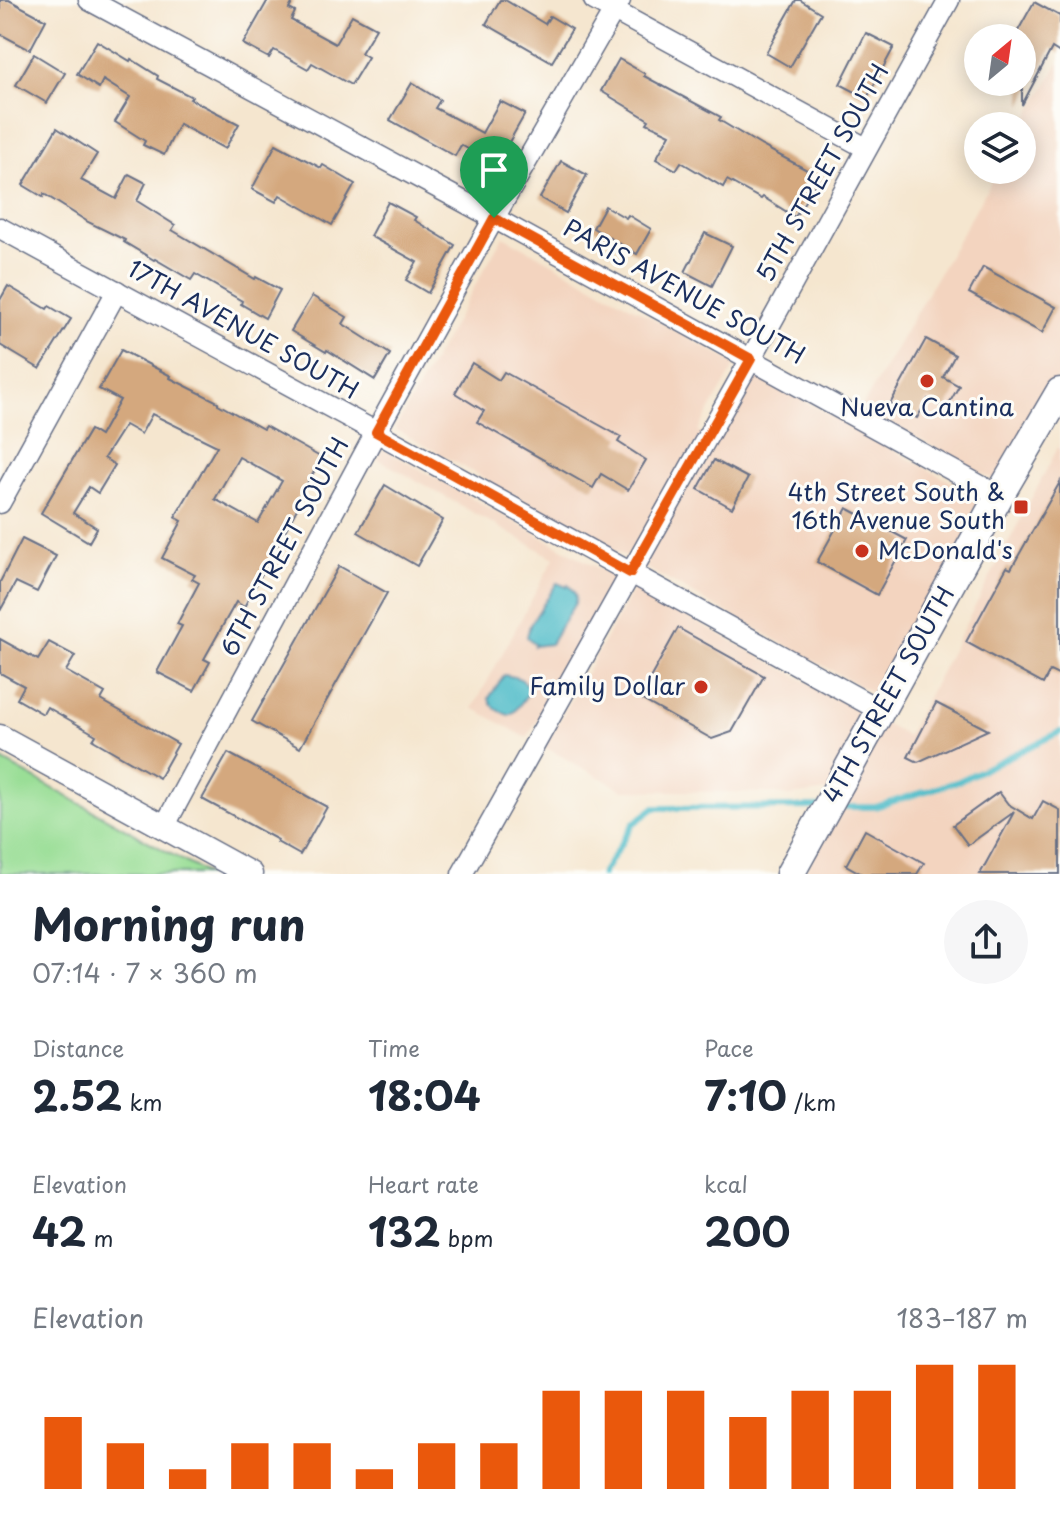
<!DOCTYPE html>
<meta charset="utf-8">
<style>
body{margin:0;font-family:"Playpen Sans",sans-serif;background:#f6f6f7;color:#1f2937;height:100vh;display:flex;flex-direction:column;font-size:30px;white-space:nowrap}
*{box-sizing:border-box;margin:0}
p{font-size:26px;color:#747a83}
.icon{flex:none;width:44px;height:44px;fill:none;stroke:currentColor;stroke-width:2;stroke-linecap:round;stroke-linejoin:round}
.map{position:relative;height:874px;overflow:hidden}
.side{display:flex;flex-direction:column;background:#fff;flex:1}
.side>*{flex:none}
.needle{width:52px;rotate:29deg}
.buttons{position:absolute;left:964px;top:24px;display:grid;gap:16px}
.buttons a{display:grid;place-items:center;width:72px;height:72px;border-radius:50%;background:#fff;box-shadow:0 4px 20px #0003;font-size:40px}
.pin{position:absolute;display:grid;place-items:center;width:68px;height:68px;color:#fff;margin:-82px -34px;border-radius:50% 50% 50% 0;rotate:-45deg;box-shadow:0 0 8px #0007}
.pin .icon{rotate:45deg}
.round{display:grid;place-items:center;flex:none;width:84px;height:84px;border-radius:42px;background:#f6f6f7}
.headline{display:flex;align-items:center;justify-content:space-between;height:136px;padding:0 32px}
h1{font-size:44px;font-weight:700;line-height:60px}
.metrics{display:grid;grid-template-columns:repeat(3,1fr);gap:12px;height:136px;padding:8px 32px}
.metrics div{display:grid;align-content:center}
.metrics b{font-size:40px;font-weight:700}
.metrics small{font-size:22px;font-weight:400}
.metrics p{font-size:22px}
.chart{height:224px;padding:16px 32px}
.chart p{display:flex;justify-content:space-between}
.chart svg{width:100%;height:144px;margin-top:8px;stroke:#ea580c;stroke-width:6}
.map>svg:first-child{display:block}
.built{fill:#f3d4bf}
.green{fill:#9ade96;stroke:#5a867a;stroke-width:2}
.water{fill:#4ebbc8;stroke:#347593;stroke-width:2}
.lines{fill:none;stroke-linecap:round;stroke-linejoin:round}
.stream{stroke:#4ebbc8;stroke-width:6}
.building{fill:#d4a87e;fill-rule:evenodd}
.minor-casing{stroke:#676f86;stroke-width:23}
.tertiary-casing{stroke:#676f86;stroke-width:27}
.secondary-casing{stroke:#676f86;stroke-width:31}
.minor{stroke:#fff;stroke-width:20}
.tertiary{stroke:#fff;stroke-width:24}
.secondary{stroke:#fff;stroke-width:28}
.route-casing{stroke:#fff;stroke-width:16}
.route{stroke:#ea580c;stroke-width:10}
.poi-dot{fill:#c8321e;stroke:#fdfcf7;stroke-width:3}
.labels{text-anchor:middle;stroke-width:6;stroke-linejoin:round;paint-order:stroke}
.street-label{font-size:24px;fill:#1b2f5e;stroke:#fdfcf7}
.poi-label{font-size:24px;fill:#1b2f5e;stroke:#fdfcf7;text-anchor:end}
</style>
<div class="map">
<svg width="1060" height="874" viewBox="0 0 1060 874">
<rect width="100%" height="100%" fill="#fdfcf7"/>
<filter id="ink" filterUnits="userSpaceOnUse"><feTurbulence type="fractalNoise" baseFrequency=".0125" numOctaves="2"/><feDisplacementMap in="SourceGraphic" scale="16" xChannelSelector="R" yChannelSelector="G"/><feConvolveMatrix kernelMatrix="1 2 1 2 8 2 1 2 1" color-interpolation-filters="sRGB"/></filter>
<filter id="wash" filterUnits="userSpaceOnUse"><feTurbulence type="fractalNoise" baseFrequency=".006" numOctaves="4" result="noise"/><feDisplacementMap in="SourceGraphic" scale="32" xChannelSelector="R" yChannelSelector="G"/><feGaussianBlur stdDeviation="1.8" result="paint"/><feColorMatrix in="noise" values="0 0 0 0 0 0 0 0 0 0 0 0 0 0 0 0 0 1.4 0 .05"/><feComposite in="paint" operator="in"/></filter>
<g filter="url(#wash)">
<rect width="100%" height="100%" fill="#f5e6cf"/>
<g class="built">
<path d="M1060 61V372L996 481 862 407 998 170H1022V127Z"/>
<path d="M503 236 736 364 698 431 715 441 754 373 985 501 878 696 395 429Z"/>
<path d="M1060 444V874H804L853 788 790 796 772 793 623 790 545 747 634 588 907 736Z"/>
<path d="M383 449 616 578 527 738 473 708 554 558 378 459Z"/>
</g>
<path class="green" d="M0 759 207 874H0Z"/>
<g class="water">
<path d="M557 583 567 587 568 585C574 591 577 594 575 603L550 644 534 646 535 644 527 637 530 625Z"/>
<path d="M504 675C517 677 526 678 529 692L515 711 509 715C500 712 491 707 489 698Z"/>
</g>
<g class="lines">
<g class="stream">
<path d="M837 807H875L959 781 1060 732"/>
<path d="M602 874 634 823 654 808 818 807"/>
</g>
</g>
<g id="blocks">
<g class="building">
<path d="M0 0H9L46 20 30 50 0 34Z"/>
<path d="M268 0H294L289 9 295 12 291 20 335 44 352 15 376 28 361 53 368 57 351 85 312 63 308 69 274 50 269 58 243 44Z"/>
<path d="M500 0H505L545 24 550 16 572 29 552 62 486 24Z"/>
<path d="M796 0H800L821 13 790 67 766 53Z"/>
<path d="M1034 2 1060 16V53L1052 48 1022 105V38H1014Z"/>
<path d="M866 33 894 47 867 98 840 84Z"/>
<path d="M97 41 130 61 131 59 158 76 157 79 192 97 190 99 239 124 225 149 179 124 164 155 143 145 145 141 115 122 130 97 103 80 99 88 77 74Z"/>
<path d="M34 54 65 73 47 103 16 85Z"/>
<path d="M619 59 645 74 644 76 721 117 719 120 762 146 820 177 795 217 763 197 761 199 727 180 723 187 681 162 676 170 656 159 670 134 647 123 649 120 601 91Z"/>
<path d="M412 83 440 100 435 108 482 133 500 101 525 114 496 165 461 145 455 156 390 120Z"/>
<path d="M57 128 97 154 81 180 116 199 129 174 146 183 137 201 175 225 172 230 255 279 256 277 280 290 265 318 241 304 242 301 195 274 191 280 155 259 154 260 124 242 125 240 88 222 44 194 43 197 23 185Z"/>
<path d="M276 144 321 168 323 165 355 184 332 225 280 195 276 202 252 189Z"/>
<path d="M561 161 587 175 566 213 540 198Z"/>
<path d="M388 202 416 217 414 220 455 245 428 293 406 280 417 262 370 236Z"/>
<path d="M605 206 626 218 628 215 651 229 637 254 593 228Z"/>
<path d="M705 233 732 246 712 286 685 272Z"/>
<path d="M983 267 1056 307 1042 333 969 293Z"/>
<path d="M8 286 47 309 49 306 71 319 40 369 0 345V300Z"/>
<path d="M312 296 347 317 343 324 390 354 375 380 327 350 326 352 291 331Z"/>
<path d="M926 339 955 355 943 377 959 386 946 409 928 399 917 418 890 404Z"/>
<path d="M121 350 171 376 170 378 218 402V404L263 429 265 426 322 458 295 504 298 507 244 607 236 602 204 659 210 662 194 691 157 672 182 626 177 624 199 583 192 579 195 575 162 558 182 521 175 517 217 446 152 414 141 434 125 425 104 458 115 465 98 493 89 487 73 513 97 528 89 542 41 513 90 430 100 436 120 400 99 389ZM239 457 282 481 258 523 215 499Z"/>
<path d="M472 363 499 380 504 372 621 437 618 442 646 460 628 490 601 474 593 488 477 422 484 411 455 393Z"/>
<path d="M714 460 748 478 732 508 698 489Z"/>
<path d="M1060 482V676L1050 671 1043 684 966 642 1007 567 1011 569Z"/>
<path d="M385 485 443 520 417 566 358 532Z"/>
<path d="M847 508 907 540 877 595 817 562Z"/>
<path d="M22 539 56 556 37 592 16 582 0 611V582Z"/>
<path d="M339 566 387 593 300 748 252 721Z"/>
<path d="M678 628 764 676 732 732 712 739 639 698Z"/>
<path d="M0 639 38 660 49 642 75 656 66 671 105 693 101 700 178 744 159 778 93 740 96 735 47 707 43 714 17 699 24 686 0 673Z"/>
<path d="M936 703 988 730 918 762 908 757Z"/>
<path d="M228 753 327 807 300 855 277 842 278 840 202 799Z"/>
<path d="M999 792 1008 804 1033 819 1043 801 1060 810V874H980L1014 812 968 845 953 825Z"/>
<path d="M865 830 924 863 917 874H862L846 865Z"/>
</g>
</g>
</g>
<g filter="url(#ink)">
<use href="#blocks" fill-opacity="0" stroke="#676f86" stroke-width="2"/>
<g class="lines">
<defs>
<g id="minor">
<path d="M89 0 494 218 999 496"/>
<path d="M594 0 866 148"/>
<path d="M0 228 376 432 881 711"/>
<path d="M0 503 117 291"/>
<path d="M164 827 376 432 494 218 620 0"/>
<path d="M462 874 751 359 949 0"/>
</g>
<path id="tertiary" d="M0 737 250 874"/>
<path id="secondary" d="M790 874 999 496 1060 392"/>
</defs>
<use href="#minor" class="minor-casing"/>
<use href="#tertiary" class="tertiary-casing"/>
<use href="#secondary" class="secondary-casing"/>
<use href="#minor" class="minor"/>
<use href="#tertiary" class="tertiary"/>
<use href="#secondary" class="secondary"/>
</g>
</g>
<g class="lines" filter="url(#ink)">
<defs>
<path id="route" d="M494 218 751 359 630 573 376 432Z"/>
</defs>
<use href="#route" class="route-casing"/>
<use href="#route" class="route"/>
</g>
<g class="poi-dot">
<circle cx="927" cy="381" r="8"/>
<rect x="1013" y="499" width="16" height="16" rx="4"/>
<circle cx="862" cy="551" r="8"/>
<circle cx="701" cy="687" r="8"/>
</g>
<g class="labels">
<g class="street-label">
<text transform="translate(823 173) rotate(-61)" y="8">5TH STREET SOUTH</text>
<text transform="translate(684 292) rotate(29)" y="8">PARIS AVENUE SOUTH</text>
<text transform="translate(243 330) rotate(29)" y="8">17TH AVENUE SOUTH</text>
<text transform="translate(285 547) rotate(-62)" y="8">6TH STREET SOUTH</text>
<text transform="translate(889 695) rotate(-61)" y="8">4TH STREET SOUTH</text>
</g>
<g class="poi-label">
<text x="927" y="416" text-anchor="middle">Nueva Cantina</text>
<text x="1005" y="501">4th Street South &amp;<tspan x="1005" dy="28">16th Avenue South</tspan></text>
<text x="878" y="559" text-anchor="start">McDonald's</text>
<text x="685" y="695">Family Dollar</text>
</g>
</g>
</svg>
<div class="buttons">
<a><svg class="needle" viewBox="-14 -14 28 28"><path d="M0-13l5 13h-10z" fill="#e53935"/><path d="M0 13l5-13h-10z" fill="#747a83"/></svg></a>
<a><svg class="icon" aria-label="layers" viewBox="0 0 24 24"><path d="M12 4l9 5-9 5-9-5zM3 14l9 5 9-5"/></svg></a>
</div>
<div class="pin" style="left:494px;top:218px;background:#1e9e55"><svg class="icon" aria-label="arrive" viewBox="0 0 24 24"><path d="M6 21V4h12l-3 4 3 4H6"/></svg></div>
</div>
<section class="side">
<div class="headline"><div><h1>Morning run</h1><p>07:14 · 7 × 360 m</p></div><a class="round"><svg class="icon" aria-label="share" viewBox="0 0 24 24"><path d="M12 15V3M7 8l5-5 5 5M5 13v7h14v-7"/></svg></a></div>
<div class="metrics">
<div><p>Distance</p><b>2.52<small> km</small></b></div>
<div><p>Time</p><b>18:04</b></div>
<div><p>Pace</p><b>7:10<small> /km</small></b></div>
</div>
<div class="metrics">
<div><p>Elevation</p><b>42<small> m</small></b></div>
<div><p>Heart rate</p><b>132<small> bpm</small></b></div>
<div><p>kcal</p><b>200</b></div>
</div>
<div class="chart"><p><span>Elevation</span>183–187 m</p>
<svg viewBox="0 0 160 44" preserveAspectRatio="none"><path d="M5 44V22M15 44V30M25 44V38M35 44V30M45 44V30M55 44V38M65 44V30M75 44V30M85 44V14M95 44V14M105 44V14M115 44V22M125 44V14M135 44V14M145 44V6M155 44V6"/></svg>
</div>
</section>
